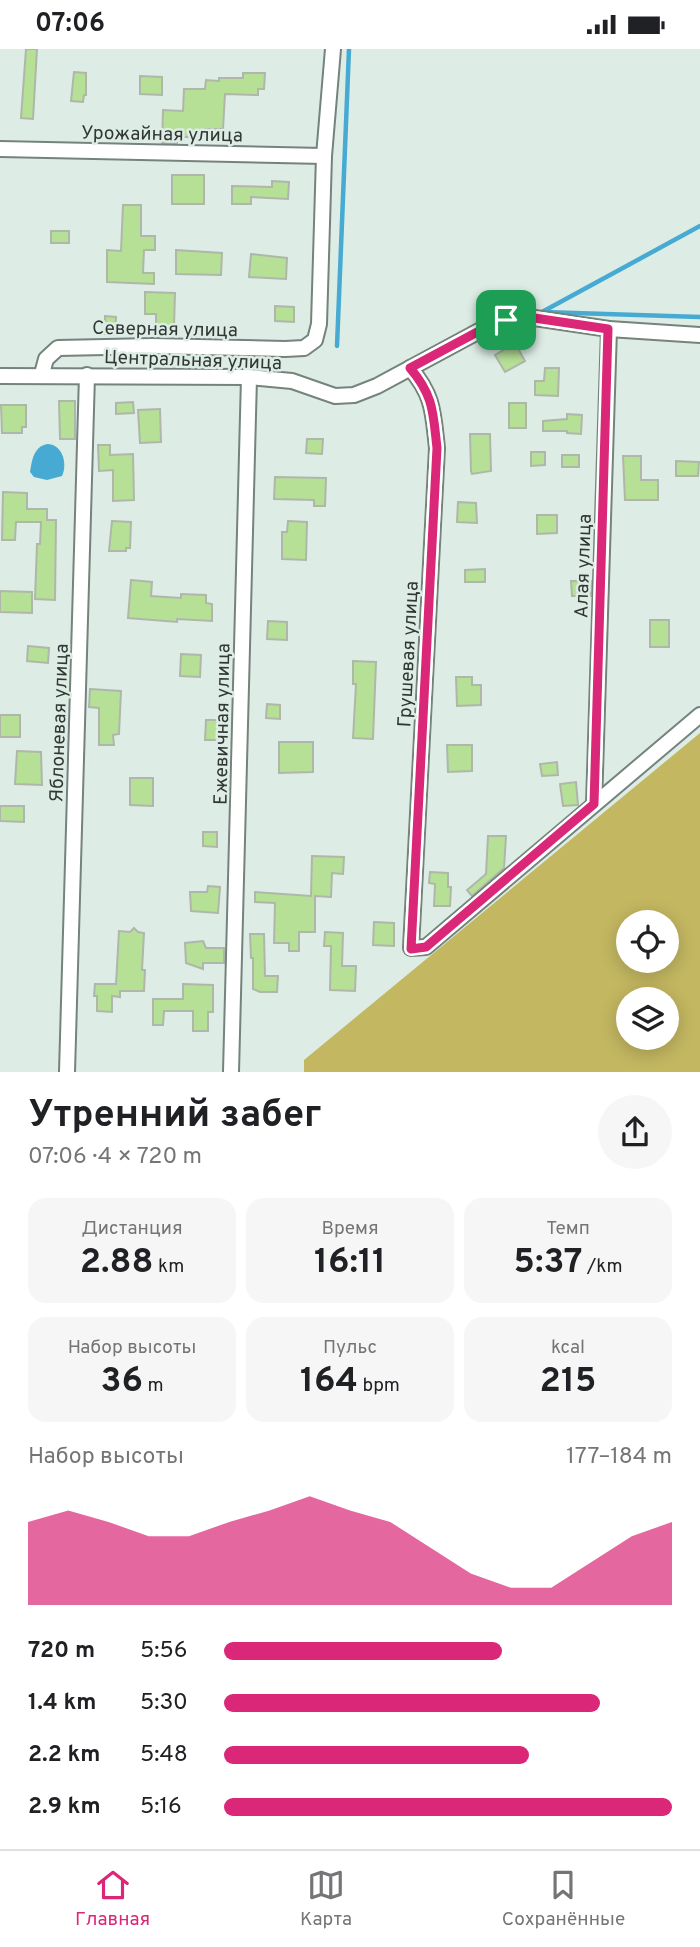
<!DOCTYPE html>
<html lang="ru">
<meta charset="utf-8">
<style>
body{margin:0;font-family:Overpass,sans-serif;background:#f6f6f6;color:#202124;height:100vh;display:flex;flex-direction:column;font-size:26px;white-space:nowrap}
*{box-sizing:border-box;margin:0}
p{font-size:23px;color:#757577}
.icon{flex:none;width:38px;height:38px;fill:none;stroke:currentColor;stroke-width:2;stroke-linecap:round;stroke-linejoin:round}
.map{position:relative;height:1023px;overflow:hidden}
.details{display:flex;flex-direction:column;background:#fff;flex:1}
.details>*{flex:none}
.fabs{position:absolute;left:616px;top:861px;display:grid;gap:14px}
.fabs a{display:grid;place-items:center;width:63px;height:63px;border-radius:50%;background:#fff;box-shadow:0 4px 18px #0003;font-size:35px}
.pin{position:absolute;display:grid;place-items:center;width:60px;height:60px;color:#fff;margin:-30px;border-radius:14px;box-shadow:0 4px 10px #0006}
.round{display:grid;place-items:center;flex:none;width:74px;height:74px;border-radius:37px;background:#f6f6f6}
.overview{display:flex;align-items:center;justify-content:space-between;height:119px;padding:0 28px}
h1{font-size:38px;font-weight:700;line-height:52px}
.stats{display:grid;grid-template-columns:repeat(3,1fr);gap:10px;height:119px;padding:7px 28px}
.stats div{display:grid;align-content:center;border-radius:18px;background:#f6f6f6;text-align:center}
.stats b{font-size:35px;font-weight:700}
.stats small{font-size:19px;font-weight:400}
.stats p{font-size:19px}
.chart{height:196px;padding:14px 28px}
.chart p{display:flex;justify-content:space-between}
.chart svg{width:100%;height:126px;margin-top:7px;fill:#db2777;opacity:.7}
ul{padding:0 28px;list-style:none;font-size:23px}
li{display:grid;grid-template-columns:112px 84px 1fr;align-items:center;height:52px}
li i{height:18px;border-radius:9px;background:#db2777}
.status{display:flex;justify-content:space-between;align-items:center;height:49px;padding:0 35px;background:#fff;direction:ltr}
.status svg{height:19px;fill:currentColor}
.tabs{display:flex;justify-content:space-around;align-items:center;height:98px;border-top:2px solid #e0e0e0;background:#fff;font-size:19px;color:#757577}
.tabs a{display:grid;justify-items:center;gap:4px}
.tabs .on{color:#db2777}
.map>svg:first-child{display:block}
.forest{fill:#c3b761;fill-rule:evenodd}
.water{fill:#46aad2}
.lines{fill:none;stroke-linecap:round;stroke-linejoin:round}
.stream{stroke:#46aad2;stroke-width:4.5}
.building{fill:#b5e096;stroke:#afb7aa;stroke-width:2}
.minor-casing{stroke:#74837c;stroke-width:18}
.minor{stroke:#fff;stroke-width:14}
.route-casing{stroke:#fff;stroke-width:14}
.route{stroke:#db2777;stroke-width:9}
.labels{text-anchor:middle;stroke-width:5;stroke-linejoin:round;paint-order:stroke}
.street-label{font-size:19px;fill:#313734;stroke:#ddede5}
</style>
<div class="status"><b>07:06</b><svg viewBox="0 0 49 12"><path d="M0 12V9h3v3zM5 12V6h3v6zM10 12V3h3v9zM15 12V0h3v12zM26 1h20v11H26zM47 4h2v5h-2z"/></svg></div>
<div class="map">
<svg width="700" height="1023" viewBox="0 0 700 1023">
<rect width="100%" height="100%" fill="#ddede5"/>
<path class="forest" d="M700 684V1023H304V1011ZM628 873H667V912H628ZM628 950H667V989H628Z"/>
<path class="water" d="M47 395C62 395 68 414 62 427L47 431 34 428 30 423C32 410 34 398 47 395Z"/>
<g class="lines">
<g class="stream">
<path d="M542 263 700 177"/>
<path d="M543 263 700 268"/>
<path d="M337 297 349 0"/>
</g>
</g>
<g class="building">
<path d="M26 0H37L33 70 21 69Z"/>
<path d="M74 23 86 24V46H84L83 53 71 52Z"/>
<path d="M243 24H265L264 40H258V46L225 45 223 80H205V88H177V94H162L163 61 183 62 184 40H205L206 31 219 32V29H243Z"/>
<path d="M140 27 162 28V46L140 45Z"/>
<rect x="172" y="126" width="32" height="29"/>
<path d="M272 132 289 133 288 150 251 148V155H232V137L272 138Z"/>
<path d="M123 156H141V187H155V201H144L143 224H154V235L107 233V201L121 202Z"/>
<rect x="51" y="182" width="18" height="12"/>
<path d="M176 201 222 204 221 226 176 225Z"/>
<path d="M251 205 287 209 286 230 249 228Z"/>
<path d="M145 243 175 244 174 277H156V265H145Z"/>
<path d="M275 257 294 258V273L275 272Z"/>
<path d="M105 267 116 268 115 286 105 285Z"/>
<path d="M515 294 525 312 505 323 495 306Z"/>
<path d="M545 319H559L558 347 535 346V332H544Z"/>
<path d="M59 352H75V390H60Z"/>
<path d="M133 353 134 364 116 365V354Z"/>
<rect x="509" y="354" width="17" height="25"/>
<path d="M1 356H26V378H22V384H2Z"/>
<path d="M160 360 161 393 140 394 138 361Z"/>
<path d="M567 365 582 366 581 385 567 384V382H543V372L567 370Z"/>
<path d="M470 385H490L491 422 472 425 471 422Z"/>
<path d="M307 390H323L322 405 306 404Z"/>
<path d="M98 396H110V406L133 405 134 451 113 452V421L99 422Z"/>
<path d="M531 403H545V416L531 417Z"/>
<rect x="562" y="406" width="17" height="12"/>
<path d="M623 407H641V431H658V451H625Z"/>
<path d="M676 412 699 413 698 427H676Z"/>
<path d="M275 428 326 429 325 457H314V451L274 450Z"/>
<path d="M3 443 27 444V460H47V471H56L55 551 35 550 37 495H40L41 473H16L15 491H2Z"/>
<path d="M458 453 476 454 477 474 457 473Z"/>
<path d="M537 466H557V484L537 485Z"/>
<path d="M112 472 131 473 130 499H126V502H109Z"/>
<path d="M288 472 307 473 306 511 282 510V483H287Z"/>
<path d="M485 520V533H465V521Z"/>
<path d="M131 531 152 533 151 547 181 549V545L206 546V554L212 555V572L177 570V573L128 569Z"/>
<path d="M571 532H591V547H572Z"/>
<path d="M0 542 32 543V564L0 563Z"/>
<rect x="650" y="571" width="19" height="27"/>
<path d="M268 572 287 573V591L267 590Z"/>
<path d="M28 597 49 599 48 614 27 612Z"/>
<path d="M181 605 201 606 200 628 180 627Z"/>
<path d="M353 612 376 613 373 690 353 689 356 635H353Z"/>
<path d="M456 628H472V636H481V656L457 657Z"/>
<path d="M90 640 121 642 119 685 113 686 114 696H99V659L89 658Z"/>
<path d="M267 655 280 656V670L266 669Z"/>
<rect x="0" y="666" width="20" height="22"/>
<path d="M206 671H221V691H205Z"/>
<path d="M279 693H313V723L279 724Z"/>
<path d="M447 696H472V722L448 723Z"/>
<path d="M17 702 41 703 42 736 15 735Z"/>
<path d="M557 713 558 726 542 727 540 715Z"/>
<path d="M130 729H153V757L130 756Z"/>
<path d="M576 733 578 756 563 757 560 735Z"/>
<path d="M0 757H24V773L0 772Z"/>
<path d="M203 783H217V798L203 797Z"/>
<path d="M488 787H506L504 819 472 847 467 841 486 825Z"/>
<path d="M312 807 344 808 343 825 332 824 331 848 315 847V883H299V902H289V894H274L275 854 255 853V843L311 847Z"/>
<path d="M430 823 448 824V838H451L450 857H434L435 835 429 834Z"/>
<path d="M208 837 220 838 218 864 191 862 190 843H207Z"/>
<path d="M374 873 394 874V897L373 896Z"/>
<path d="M134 879 138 883 144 884 142 921H145L144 942H120V948L112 947V963L97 962V947H94L95 935H116L119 882 130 883Z"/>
<path d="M325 883 343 884 342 917H356L355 942 330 941 331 897H324Z"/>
<path d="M250 885H264L265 927H278L277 943H260L253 940V909H251Z"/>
<path d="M203 892 206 899H224V914H203V920L186 914 185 894Z"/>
<path d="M183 935 213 936V963H208V982H193V962H164L163 976H153V950H183Z"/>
</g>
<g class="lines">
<defs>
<g id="minor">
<path d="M0 100 324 107"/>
<path d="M410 319C434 347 433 364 437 399L411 899 426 898 700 666"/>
<path d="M42 325 46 310 58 299 153 297 285 300 304 299 315 291 319 275 324 107 333 0"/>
<path d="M0 327 249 328 292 332 335 347 354 346 377 337 481 281 521 267 609 280 700 286"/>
<path d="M594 755 609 280"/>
<path d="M67 1023 87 326"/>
<path d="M231 1023 249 328"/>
</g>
</defs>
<use href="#minor" class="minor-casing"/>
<use href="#minor" class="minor"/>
</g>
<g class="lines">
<defs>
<path id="route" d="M521 267 608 280 594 755 426 898 411 900 437 399C433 364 434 347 410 319L481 281Z"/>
</defs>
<use href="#route" class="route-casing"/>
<use href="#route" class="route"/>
</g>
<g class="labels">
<g class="street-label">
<text transform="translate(162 84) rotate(1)" y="7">Урожайная улица</text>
<text transform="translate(165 279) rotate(1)" y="7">Северная улица</text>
<text transform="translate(193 310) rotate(2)" y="7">Центральная улица</text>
<text transform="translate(582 517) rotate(-88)" y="7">Алая улица</text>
<text transform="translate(407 605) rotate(-87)" y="7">Грушевая улица</text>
<text transform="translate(58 674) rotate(-88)" y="7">Яблоневая улица</text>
<text transform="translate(221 675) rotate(-89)" y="7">Ежевичная улица</text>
</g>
</g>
</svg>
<div class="fabs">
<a><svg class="icon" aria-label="locate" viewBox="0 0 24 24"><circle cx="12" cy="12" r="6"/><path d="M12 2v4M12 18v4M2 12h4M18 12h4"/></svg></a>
<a><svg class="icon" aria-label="layers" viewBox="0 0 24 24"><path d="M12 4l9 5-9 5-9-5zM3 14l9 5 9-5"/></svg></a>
</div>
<div class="pin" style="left:506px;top:271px;background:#1e9e55"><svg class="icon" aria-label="arrive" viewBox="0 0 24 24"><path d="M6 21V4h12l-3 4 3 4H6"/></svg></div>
</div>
<section class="details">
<div class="overview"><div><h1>Утренний забег</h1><p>07:06 · 4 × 720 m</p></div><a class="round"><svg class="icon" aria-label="share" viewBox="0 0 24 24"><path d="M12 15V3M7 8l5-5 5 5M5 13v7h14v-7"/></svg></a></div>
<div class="stats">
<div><p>Дистанция</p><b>2.88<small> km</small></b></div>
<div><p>Время</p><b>16:11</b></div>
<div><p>Темп</p><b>5:37<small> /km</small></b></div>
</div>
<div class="stats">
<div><p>Набор высоты</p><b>36<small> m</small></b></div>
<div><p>Пульс</p><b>164<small> bpm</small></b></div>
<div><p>kcal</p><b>215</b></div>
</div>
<div class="chart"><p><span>Набор высоты</span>177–184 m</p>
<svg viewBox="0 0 160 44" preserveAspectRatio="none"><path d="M0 44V15L10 11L20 15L30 20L40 20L50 15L60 11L70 6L80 11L90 15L100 24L110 33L120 38L130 38L140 29L150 20L160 15V44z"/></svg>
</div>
<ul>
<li><b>720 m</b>5:56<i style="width:62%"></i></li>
<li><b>1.4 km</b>5:30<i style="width:84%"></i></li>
<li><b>2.2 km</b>5:48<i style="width:68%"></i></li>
<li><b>2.9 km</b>5:16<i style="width:100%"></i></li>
</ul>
</section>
<nav class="tabs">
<a class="on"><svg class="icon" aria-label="home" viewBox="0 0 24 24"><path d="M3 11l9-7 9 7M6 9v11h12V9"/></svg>Главная</a>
<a><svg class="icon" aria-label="map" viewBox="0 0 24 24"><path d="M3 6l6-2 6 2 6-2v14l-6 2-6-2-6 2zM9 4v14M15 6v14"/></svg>Карта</a>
<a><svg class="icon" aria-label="saved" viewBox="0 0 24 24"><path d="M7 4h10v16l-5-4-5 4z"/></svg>Сохранённые</a>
</nav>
